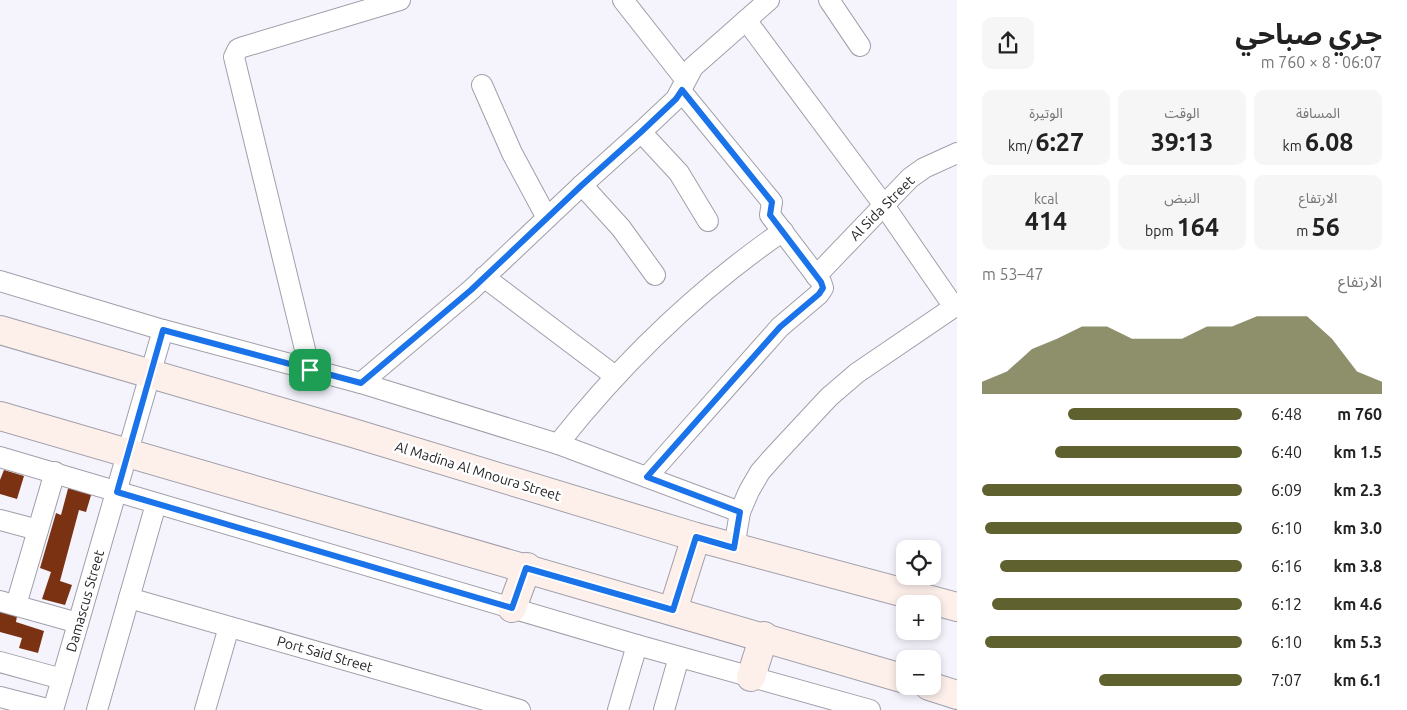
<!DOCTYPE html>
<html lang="ar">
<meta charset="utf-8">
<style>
body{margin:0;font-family:Ubuntu,"Noto Sans Arabic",sans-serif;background:#f6f6f6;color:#222;direction:rtl;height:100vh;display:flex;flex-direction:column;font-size:19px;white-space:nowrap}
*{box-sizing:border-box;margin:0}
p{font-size:16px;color:#767676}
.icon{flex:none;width:28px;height:28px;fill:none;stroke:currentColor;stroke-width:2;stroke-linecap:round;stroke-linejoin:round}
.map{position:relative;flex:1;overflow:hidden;direction:ltr}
.side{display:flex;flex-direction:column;background:#fff;width:450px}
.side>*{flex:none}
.fabs{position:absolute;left:896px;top:540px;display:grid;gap:10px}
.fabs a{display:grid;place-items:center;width:45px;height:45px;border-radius:10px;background:#fff;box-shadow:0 2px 8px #0003;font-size:25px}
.pin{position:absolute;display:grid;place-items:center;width:42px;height:42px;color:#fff;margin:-21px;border-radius:10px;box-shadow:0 2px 8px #0006}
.round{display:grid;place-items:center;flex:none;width:52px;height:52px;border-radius:10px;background:#f6f6f6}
.head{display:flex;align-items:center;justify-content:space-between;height:85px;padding:0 25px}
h1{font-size:28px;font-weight:700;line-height:38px}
.figures{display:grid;grid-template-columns:repeat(3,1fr);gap:8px;height:85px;padding:5px 25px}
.figures div{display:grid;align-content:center;border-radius:10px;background:#f6f6f6;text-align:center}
.figures b{font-size:25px;font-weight:700}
.figures small{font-size:14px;font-weight:400}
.figures p{font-size:14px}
.chart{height:140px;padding:10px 25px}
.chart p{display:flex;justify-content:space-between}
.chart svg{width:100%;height:90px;margin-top:5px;fill:#5f622f;opacity:.7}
ul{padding:0 25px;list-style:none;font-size:16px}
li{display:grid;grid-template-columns:80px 60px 1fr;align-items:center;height:38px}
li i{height:12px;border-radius:6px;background:#5f622f}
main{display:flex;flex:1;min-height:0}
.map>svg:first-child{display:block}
.building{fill:#7a3212}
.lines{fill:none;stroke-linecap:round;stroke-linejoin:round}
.minor-casing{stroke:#a09faa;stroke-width:22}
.secondary-casing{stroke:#a09faa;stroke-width:30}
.minor{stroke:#fff;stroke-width:20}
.secondary{stroke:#fdefea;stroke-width:28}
.route-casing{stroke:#fff;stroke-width:10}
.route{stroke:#1a73e8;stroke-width:6}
.labels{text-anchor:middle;stroke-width:5;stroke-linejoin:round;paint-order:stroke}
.street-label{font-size:14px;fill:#242428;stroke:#fff}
</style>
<main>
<section class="side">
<div class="head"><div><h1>جري صباحي</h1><p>06:07 · 8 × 760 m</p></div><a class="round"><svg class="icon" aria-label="share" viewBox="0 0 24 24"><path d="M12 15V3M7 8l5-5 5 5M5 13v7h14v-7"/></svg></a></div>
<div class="figures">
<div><p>المسافة</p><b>6.08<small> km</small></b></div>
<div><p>الوقت</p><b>39:13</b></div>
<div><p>الوتيرة</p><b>6:27<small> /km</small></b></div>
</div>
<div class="figures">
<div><p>الارتفاع</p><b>56<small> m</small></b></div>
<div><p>النبض</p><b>164<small> bpm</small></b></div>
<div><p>kcal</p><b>414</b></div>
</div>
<div class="chart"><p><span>الارتفاع</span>47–53 m</p>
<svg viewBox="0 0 160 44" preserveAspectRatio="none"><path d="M0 44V38L10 33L20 22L30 17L40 11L50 11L60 17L70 17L80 17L90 11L100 11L110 6L120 6L130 6L140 17L150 33L160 38V44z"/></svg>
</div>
<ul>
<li><b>760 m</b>6:48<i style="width:67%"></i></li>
<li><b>1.5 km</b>6:40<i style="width:72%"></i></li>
<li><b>2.3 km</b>6:09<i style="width:100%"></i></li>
<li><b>3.0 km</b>6:10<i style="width:99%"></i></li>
<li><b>3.8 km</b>6:16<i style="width:93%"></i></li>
<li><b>4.6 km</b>6:12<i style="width:96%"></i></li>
<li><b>5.3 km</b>6:10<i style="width:99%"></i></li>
<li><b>6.1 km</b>7:07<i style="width:55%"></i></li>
</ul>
</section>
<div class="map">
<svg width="957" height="710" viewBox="0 0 957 710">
<rect width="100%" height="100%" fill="#f5f4fd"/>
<g class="building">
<path d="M4 470 24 476 17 499 0 494V480Z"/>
<path d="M69 485 92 492 86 512 79 510 60 581 72 585 65 605 42 599 51 572 40 568 56 513 61 515Z"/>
<path d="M0 611 17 616 16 622 44 631 38 653 19 648 22 638 0 632Z"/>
</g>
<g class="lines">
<defs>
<g id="minor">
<path d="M623 0 685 79"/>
<path d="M829 0 860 46"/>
<path d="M746 20 883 204 954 307"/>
<path d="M482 85 512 153 547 218"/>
<path d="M641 132 679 173 708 221"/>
<path d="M582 185 621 228 655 275"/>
<path d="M816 276 910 178 924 168 957 153"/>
<path d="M484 277 615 376"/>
<path d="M0 281 163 330 361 383 558 444 740 512"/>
<path d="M310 370 234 57 238 49 243 47 400 0"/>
<path d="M361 383 471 290 582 185 641 132 676 99 693 67 769 0"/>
<path d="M558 444C623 362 696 291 783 231"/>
<path d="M0 457 637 645 870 710"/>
<path d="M647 477 780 327 819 294 823 288 821 282 770 215 772 202 681 91"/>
<path d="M0 520 38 530"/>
<path d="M734 548 740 512 749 491 760 472 775 455 829 397 857 373 957 305"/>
<path d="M129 598 520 710"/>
<path d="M0 601 78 623"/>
<path d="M16 605 55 472"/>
<path d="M0 662 62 679"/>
<path d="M0 697 51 710"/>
<path d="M53 710 163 330"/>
<path d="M97 710 156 504"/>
<path d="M205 710 229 627"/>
<path d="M618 710 637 645"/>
<path d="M664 710 679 657"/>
</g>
<g id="secondary">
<path d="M0 330 353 433 696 537 957 607"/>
<path d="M0 416 905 679"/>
<path d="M512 608 527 567"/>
<path d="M673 610 696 537"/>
<path d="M751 677 764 636"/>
<path d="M929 686 957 695"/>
</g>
</defs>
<use href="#minor" class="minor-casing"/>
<use href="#secondary" class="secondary-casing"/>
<use href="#minor" class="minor"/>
<use href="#secondary" class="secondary"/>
</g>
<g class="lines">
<defs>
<path id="route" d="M682 90 772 202 770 215 821 282 823 288 819 294 780 327 647 477 740 512 734 548 696 537 673 610 526 568 512 608 117 492 163 330 361 383 471 290 582 185 641 132 676 99Z"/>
</defs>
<use href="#route" class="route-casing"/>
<use href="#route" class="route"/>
</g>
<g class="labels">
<g class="street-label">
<text transform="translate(882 208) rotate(-45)" y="5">Al Sida Street</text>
<text transform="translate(478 471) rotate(17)" y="5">Al Madina Al Mnoura Street</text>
<text transform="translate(85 601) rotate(-74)" y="5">Damascus Street</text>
<text transform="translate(325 654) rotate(16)" y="5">Port Said Street</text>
</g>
</g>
</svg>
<div class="fabs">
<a><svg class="icon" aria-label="locate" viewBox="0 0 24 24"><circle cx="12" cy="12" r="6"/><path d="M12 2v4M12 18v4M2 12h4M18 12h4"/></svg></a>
<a>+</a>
<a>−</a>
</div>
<div class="pin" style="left:310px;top:370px;background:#1e9e55"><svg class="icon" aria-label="arrive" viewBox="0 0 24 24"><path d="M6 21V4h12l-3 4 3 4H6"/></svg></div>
</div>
</main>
